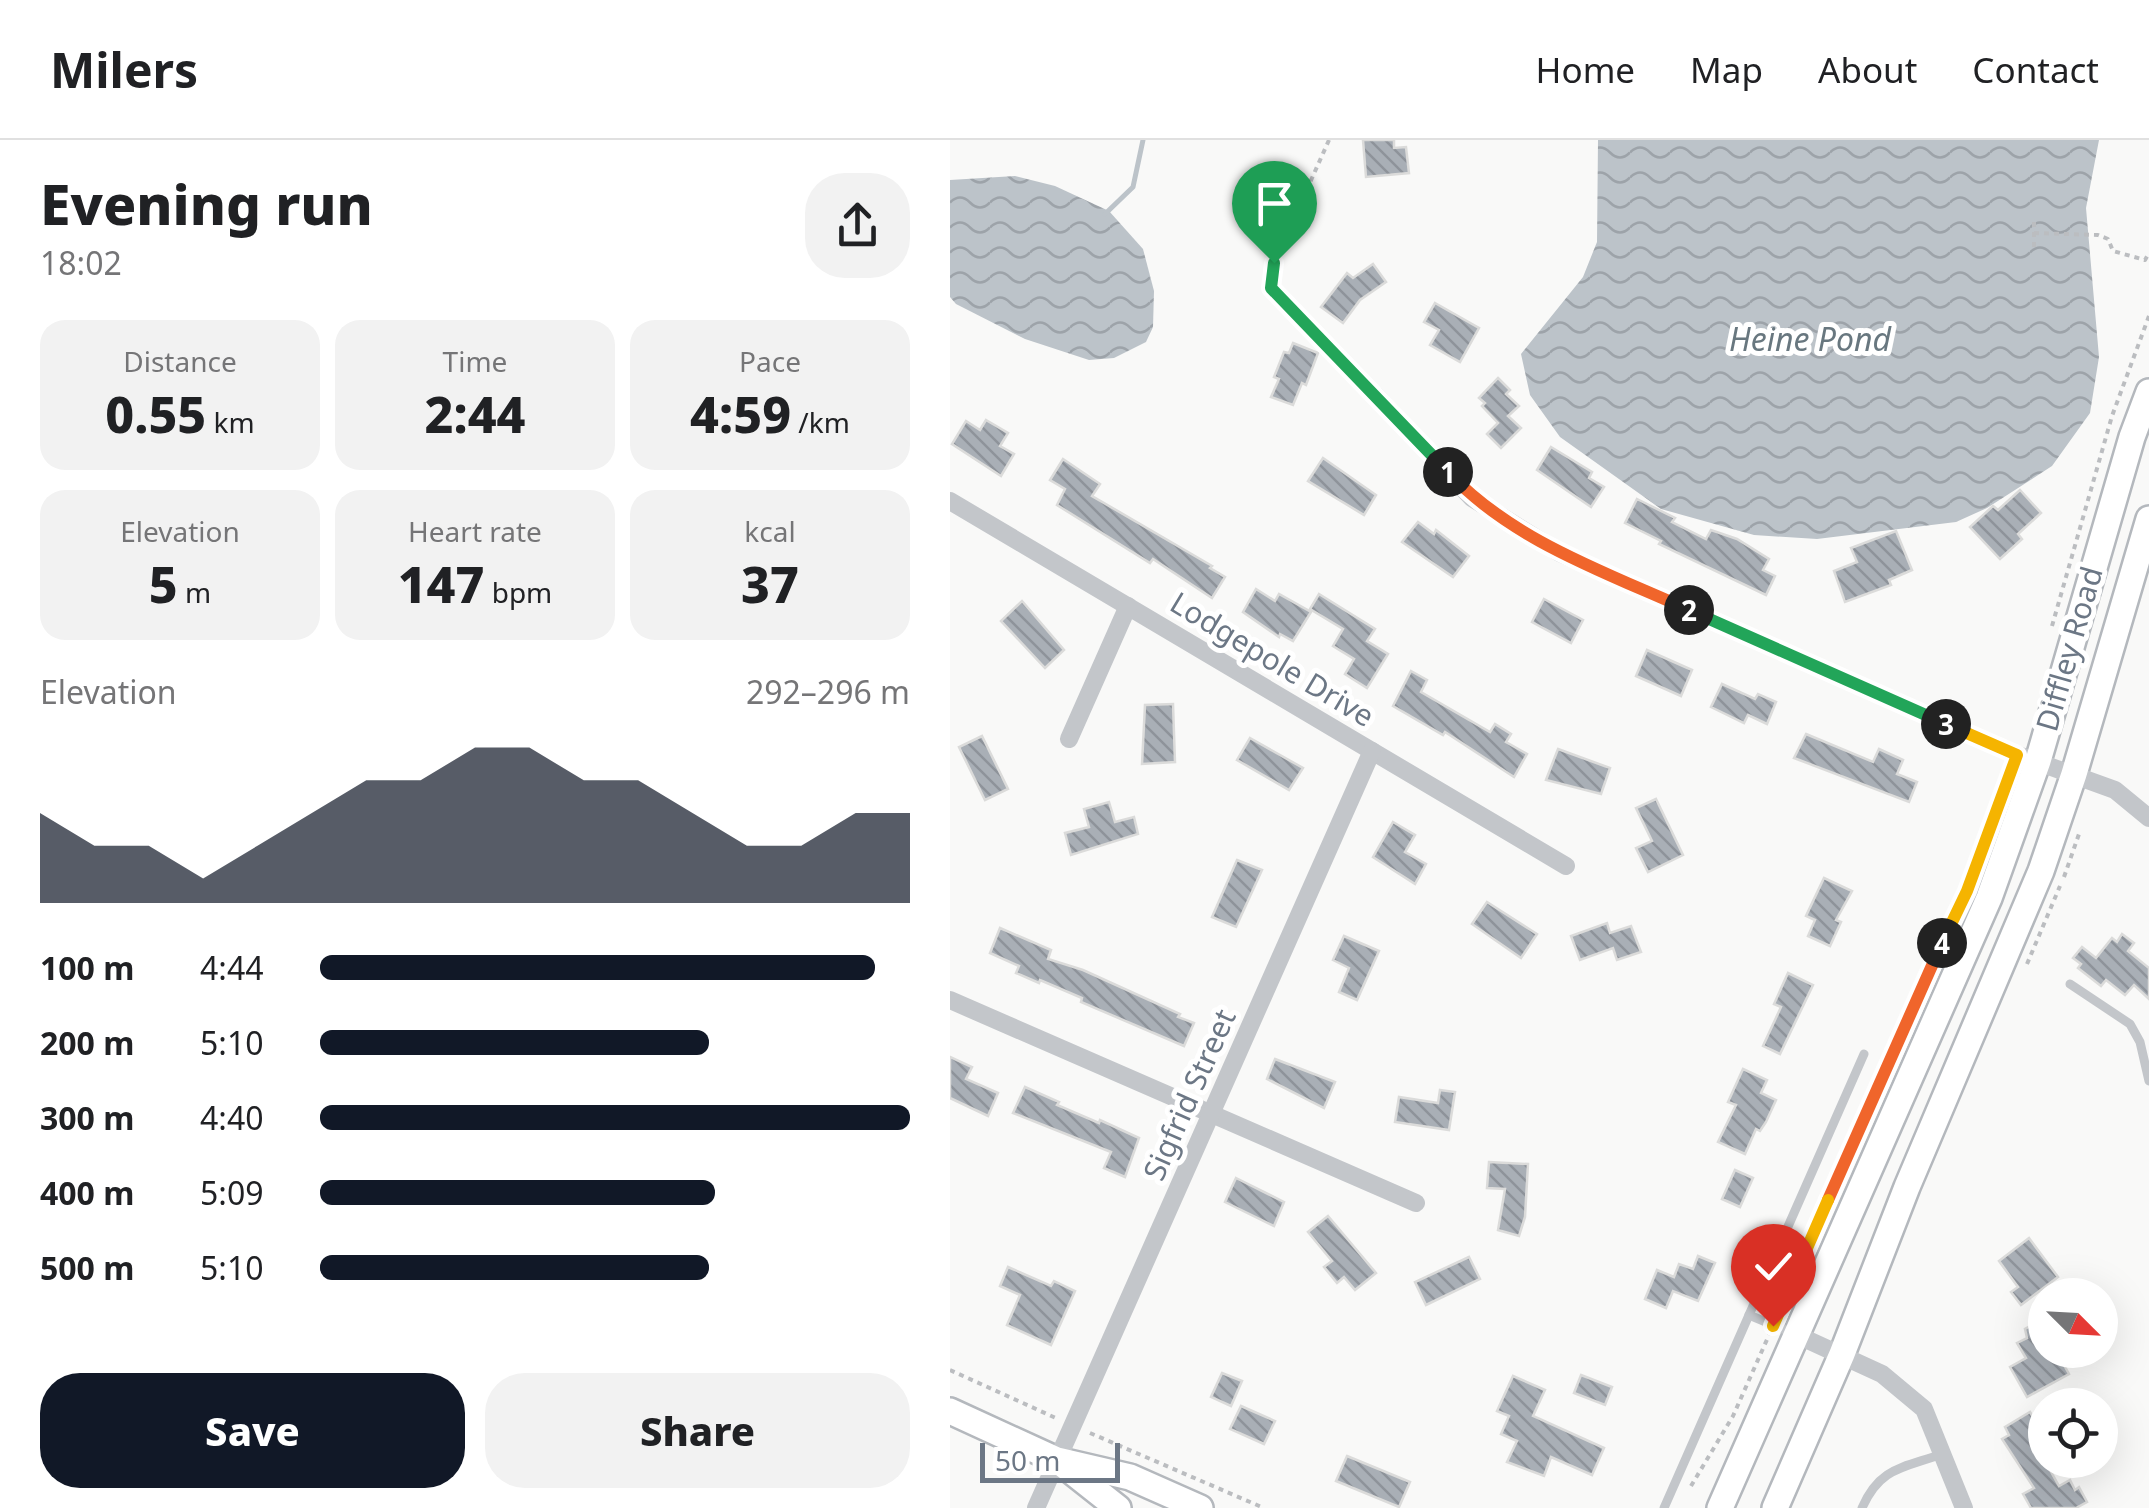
<!DOCTYPE html>
<meta charset="utf-8">
<style>
body{margin:0;font-family:"Noto Sans",sans-serif;background:#f2f2f2;color:#202124;height:100vh;display:flex;flex-direction:column;font-size:38px;white-space:nowrap}
*{box-sizing:border-box;margin:0}
p{font-size:32px;color:#757577}
.icon{flex:none;width:55px;height:55px;fill:none;stroke:currentColor;stroke-width:2;stroke-linecap:round;stroke-linejoin:round}
.map{position:relative;flex:1;overflow:hidden}
.side{display:flex;flex-direction:column;background:#fff;width:950px}
.side>*{flex:none}
.needle{width:65px;rotate:114deg}
.fabs{position:absolute;left:1078px;top:1138px;display:grid;gap:20px}
.fabs a{display:grid;place-items:center;width:90px;height:90px;border-radius:50%;background:#fff;box-shadow:0 10px 40px #0002;font-size:50px}
.scale{position:absolute;left:30px;bottom:25px;width:140px;box-sizing:border-box;padding-left:10px;border:5px solid #6c7785;border-top:0;font-size:28px;line-height:35px;white-space:nowrap;color:#6c7785;-webkit-text-stroke:8px #fff;paint-order:stroke}
.pin{position:absolute;display:grid;place-items:center;width:85px;height:85px;color:#fff;margin:-102px -42px;border-radius:50% 50% 50% 0;rotate:-45deg;box-shadow:0 0 10px #0007}
.pin .icon{rotate:45deg}
.km{position:absolute;width:50px;height:50px;margin:-25px;border-radius:50%;background:#222;color:#fff;font-size:28px;line-height:50px;text-align:center}
.round{display:grid;place-items:center;flex:none;width:105px;height:105px;border-radius:40px;background:#f2f2f2}
.overview{display:flex;align-items:center;justify-content:space-between;height:170px;padding:0 40px}
h1{font-size:55px;font-weight:800;line-height:75px}
.stats{display:grid;grid-template-columns:repeat(3,1fr);gap:15px;height:170px;padding:10px 40px}
.stats div{display:grid;align-content:center;border-radius:25px;background:#f2f2f2;text-align:center}
.stats b{font-size:50px;font-weight:800}
.stats small{font-size:28px;font-weight:400}
.stats p{font-size:28px}
.chart{height:280px;padding:20px 40px}
.chart p{display:flex;justify-content:space-between}
.chart svg{width:100%;height:180px;margin-top:10px;fill:#111827;opacity:.7}
.action{display:flex;gap:20px;margin-top:auto;padding:20px 40px}
.action a{flex:1;height:115px;border-radius:40px;background:#111827;color:#fff;font-size:40px;font-weight:800;line-height:115px;text-align:center}
.action a+a{background:#f2f2f2;color:#202124}
ul{padding:0 40px;list-style:none;font-size:32px}
li{display:grid;grid-template-columns:160px 120px 1fr;align-items:center;height:75px}
li i{height:25px;border-radius:12px;background:#111827}
header{display:flex;align-items:center;gap:60px;box-sizing:border-box;height:140px;padding:0 50px;background:#fff;border-bottom:2px solid #e0e0e0}
header strong{font-size:48px}
nav{display:flex;gap:55px;margin-inline-start:auto;font-size:35px}
main{display:flex;flex:1;min-height:0}
.map>svg:first-child{display:block}
.water{fill:url(#water-waves)}
.lines{fill:none;stroke-linecap:round;stroke-linejoin:round}
.stream{stroke:#bcc3c9;stroke-width:5}
.building{fill:url(#building-back-hatch);stroke:#dbdbda;stroke-width:2.5}
.secondary-casing{stroke:#b4b8bd;stroke-width:30}
.path{stroke:#bbbdc0;stroke-width:4;stroke-dasharray:5 5;stroke-linecap:butt}
.lane{stroke:#c3c6ca;stroke-width:9}
.street{stroke:#c3c6ca;stroke-width:18}
.secondary{stroke:#fff;stroke-width:25}
.split-1-casing{stroke:#fff;stroke-width:20}
.split-2-casing{stroke:#fff;stroke-width:20}
.split-3-casing{stroke:#fff;stroke-width:20}
.split-4-casing{stroke:#fff;stroke-width:20}
.split-5-casing{stroke:#fff;stroke-width:20}
.split-6-casing{stroke:#fff;stroke-width:20}
.split-1{stroke:#22a559;stroke-width:12}
.split-2{stroke:#f0652b;stroke-width:12}
.split-3{stroke:#22a559;stroke-width:12}
.split-4{stroke:#f5b400;stroke-width:12}
.split-5{stroke:#f0652b;stroke-width:12}
.split-6{stroke:#f5b400;stroke-width:12}
.labels{text-anchor:middle;stroke-width:10;stroke-linejoin:round;paint-order:stroke}
.street-label{font-size:30px;fill:#6c7785;stroke:#fff}
.water-label{font-size:32px;font-style:italic;fill:#68777f;stroke:#fff}
</style>
<header>
<strong>Milers</strong>
<nav><a>Home</a><a>Map</a><a>About</a><a>Contact</a></nav>
</header>
<main>
<section class="side">
<div class="overview"><div><h1>Evening run</h1><p>18:02</p></div><a class="round"><svg class="icon" aria-label="share" viewBox="0 0 24 24"><path d="M12 15V3M7 8l5-5 5 5M5 13v7h14v-7"/></svg></a></div>
<div class="stats">
<div><p>Distance</p><b>0.55<small> km</small></b></div>
<div><p>Time</p><b>2:44</b></div>
<div><p>Pace</p><b>4:59<small> /km</small></b></div>
</div>
<div class="stats">
<div><p>Elevation</p><b>5<small> m</small></b></div>
<div><p>Heart rate</p><b>147<small> bpm</small></b></div>
<div><p>kcal</p><b>37</b></div>
</div>
<div class="chart"><p><span>Elevation</span>292–296 m</p>
<svg viewBox="0 0 160 44" preserveAspectRatio="none"><path d="M0 44V22L10 30L20 30L30 38L40 30L50 22L60 14L70 14L80 6L90 6L100 14L110 14L120 22L130 30L140 30L150 22L160 22V44z"/></svg>
</div>
<ul>
<li><b>100 m</b>4:44<i style="width:94%"></i></li>
<li><b>200 m</b>5:10<i style="width:66%"></i></li>
<li><b>300 m</b>4:40<i style="width:100%"></i></li>
<li><b>400 m</b>5:09<i style="width:67%"></i></li>
<li><b>500 m</b>5:10<i style="width:66%"></i></li>
</ul>
<div class="action"><a>Save</a><a>Share</a></div>
</section>
<div class="map">
<svg width="1199" height="1368" viewBox="0 0 1199 1368">
<defs>
<pattern id="water-waves" width="16" height="10" patternUnits="userSpaceOnUse" patternTransform="scale(2.5)"><rect width="16" height="10" fill="#bcc3c9"/><path d="M0 5q4-4 8 0t8 0" fill="none" stroke="#9da3a9"/></pattern>
<pattern id="building-back-hatch" width="6" height="6" patternUnits="userSpaceOnUse" patternTransform="scale(2.5)"><rect width="6" height="6" fill="#a9afb6"/><path d="M-1 5l2 2M0 0l6 6M5-1l2 2" fill="none" stroke="#8e939a"/></pattern>
</defs>
<rect width="100%" height="100%" fill="#f9f9f8"/>
<g class="water">
<path d="M648 0H1149L1136 68 1149 217 1140 273 1102 326 1037 368 1006 382 867 399 804 395 711 369 610 297 580 255 571 214 633 137 647 102Z"/>
<path d="M65 36 105 46 159 71 193 109 204 151 203 187 196 202 164 218 139 220 75 199 6 164 0 157V40Z"/>
</g>
<g class="lines">
<path class="stream" d="M155 74 183 47 193 0"/>
</g>
<g class="building">
<path d="M413 0H444V8L456 7 459 33 416 37Z"/>
<path d="M423 124 436 142 410 160 393 183 371 167 397 133 403 138Z"/>
<path d="M485 163 529 188 510 222 480 205 489 190 474 182Z"/>
<path d="M343 203 368 213 356 245 352 243 343 265 321 257 329 239 324 237 334 212 339 213Z"/>
<path d="M548 238 560 250 556 254 569 266 558 276 571 288 551 308 537 294 548 283 532 266 535 263 529 258Z"/>
<path d="M36 280 58 293 50 306 64 314 51 336 2 304 16 281 30 290Z"/>
<path d="M601 307 642 332 639 338 654 347 641 367 587 330Z"/>
<path d="M373 318 426 355 414 375 358 341Z"/>
<path d="M113 319 150 344 142 356 262 426 260 428 275 437 262 458 203 419 200 423 107 365 115 349 100 340Z"/>
<path d="M1070 350 1091 373 1068 394 1072 399 1050 419 1020 387 1043 366 1048 370Z"/>
<path d="M687 359 725 378 722 382 756 399 761 390 787 399 819 419 813 430 825 436 816 455 709 404 711 401 675 383Z"/>
<path d="M468 382 484 394 486 390 519 416 503 437 452 402Z"/>
<path d="M946 391 962 430 939 440 941 445 895 462 884 431 907 422 901 408Z"/>
<path d="M306 449 325 461 329 454 361 472 343 501 330 494 329 497 293 472Z"/>
<path d="M369 454 425 489 417 501 438 514 417 548 395 534 404 519 383 506 393 489 360 469Z"/>
<path d="M594 459 633 480 621 503 582 482Z"/>
<path d="M72 461 114 510 95 528 51 481Z"/>
<path d="M697 510 742 530 731 556 686 536Z"/>
<path d="M461 531 477 540 471 552 540 592 545 584 561 594 556 602 577 614 564 637 495 592 493 595 443 566Z"/>
<path d="M772 544 805 559 808 554 826 562 817 584 798 575 794 583 761 567Z"/>
<path d="M223 564 225 622 192 624 195 565Z"/>
<path d="M856 594 923 622 929 609 953 620 947 634 967 642 959 662 844 618Z"/>
<path d="M32 596 58 649 35 660 9 607Z"/>
<path d="M300 598 353 628 339 650 287 620Z"/>
<path d="M608 609 660 628 651 654 596 640Z"/>
<path d="M706 659 733 715 698 732 686 708 702 701 686 668Z"/>
<path d="M159 662 165 682 184 677 188 694 121 715 115 693 139 687 134 669Z"/>
<path d="M443 682 465 695 455 712 476 724 465 744 423 717Z"/>
<path d="M287 720 312 730 286 787 262 777Z"/>
<path d="M874 738 902 751 886 780 891 782 880 806 858 796 865 780 856 776Z"/>
<path d="M537 762 587 794 571 818 522 784Z"/>
<path d="M657 783 660 793 681 786 691 812 667 820 663 808 630 820 621 796Z"/>
<path d="M50 788 101 810 98 819 133 830 230 874 228 877 244 883 234 906 131 862 132 858 90 840 89 843 66 833 69 826 40 813Z"/>
<path d="M1172 794 1184 803 1178 811 1199 828V859L1184 845 1175 855 1156 840 1151 846 1128 828 1131 824 1123 818 1132 807 1146 818 1162 798 1167 802Z"/>
<path d="M394 796 429 811 407 860 389 852 399 828 383 820Z"/>
<path d="M838 833 863 845 830 914 813 906 831 867 824 864Z"/>
<path d="M0 917 22 927 16 939 48 953 38 976 0 958Z"/>
<path d="M325 919 385 942 374 968 317 939Z"/>
<path d="M793 929 817 940 811 953 826 960 816 982 810 991 806 989 795 1014 768 1002 786 965 778 962Z"/>
<path d="M75 947 109 962 107 965 149 983 150 980 189 998 175 1037 154 1028 161 1012 63 973Z"/>
<path d="M490 950 505 952 499 990 445 982 449 957 488 963Z"/>
<path d="M539 1022 578 1024 575 1077 569 1096 548 1090 555 1049 537 1048Z"/>
<path d="M785 1030 803 1038 790 1067 772 1059Z"/>
<path d="M286 1038 334 1062 324 1086 275 1062Z"/>
<path d="M378 1076 426 1133 405 1150 394 1137 387 1143 374 1127 382 1121 358 1092Z"/>
<path d="M1079 1098 1108 1137 1071 1165 1061 1152 1068 1147 1049 1121Z"/>
<path d="M748 1116 765 1123 748 1161 723 1151 716 1168 695 1159 707 1130 724 1137 729 1124 743 1129Z"/>
<path d="M519 1117 530 1139 476 1165 465 1142Z"/>
<path d="M58 1127 101 1146 104 1141 125 1151 101 1205 57 1185 70 1155 50 1146Z"/>
<path d="M1095 1178V1210H1117L1123 1220 1114 1225 1119 1234 1077 1257 1060 1227 1076 1218 1067 1203 1077 1198 1075 1189Z"/>
<path d="M272 1233 292 1241 281 1266 261 1257Z"/>
<path d="M631 1235 662 1247 655 1265 624 1253Z"/>
<path d="M563 1236 595 1250 583 1276 654 1308 642 1335 601 1317 594 1336 557 1322 567 1301 551 1294 559 1276 547 1271Z"/>
<path d="M291 1266 325 1281 314 1304 280 1289Z"/>
<path d="M1080 1272 1095 1297V1321L1109 1346 1120 1340 1125 1350 1129 1347 1137 1362 1126 1368H1081L1073 1354 1084 1348 1052 1299 1059 1295 1055 1287Z"/>
<path d="M397 1316 460 1342 449 1367 386 1341Z"/>
</g>
<g class="lines">
<defs>
<g id="secondary">
<path d="M0 1271 107 1320 180 1337 250 1368"/>
<path d="M111 1323 168 1368"/>
<path d="M770 1368 1039 758 1088 621 1182 297 1199 252"/>
<path d="M825 1368 892 1214 957 1047 1091 731 1124 634 1199 379"/>
</g>
</defs>
<use href="#secondary" class="secondary-casing"/>
<g class="path">
<path d="M379 0 324 123 321 148 412 241"/>
<path d="M1084 93 1148 95 1158 99 1163 111 1195 120 1199 113"/>
<path d="M1084 107V79"/>
<path d="M1102 486 1162 276 1199 176"/>
<path d="M1114 737 1129 694"/>
<path d="M1077 824 1110 746"/>
<path d="M829 1173 1006 775"/>
<path d="M0 1230 108 1279"/>
<path d="M140 1293 314 1368"/>
<path d="M741 1346 783 1276 819 1195"/>
</g>
<g class="lane">
<path d="M1120 844 1180 884 1190 902 1199 941"/>
<path d="M799 1175 845 1194"/>
<path d="M714 1368 914 914"/>
<path d="M912 1368C930 1327 953 1328 992 1314"/>
</g>
<g class="street">
<path d="M425 255 522 358 610 413 1057 611 1165 650 1199 678"/>
<path d="M0 361 616 726"/>
<path d="M119 599 178 466"/>
<path d="M0 860 466 1063"/>
<path d="M847 1195 932 1234 974 1269 1014 1368"/>
<path d="M86 1368 422 611"/>
</g>
<use href="#secondary" class="secondary"/>
</g>
<g class="lines">
<defs>
<path id="split-1" d="M324 123 321 148 498 332"/>
<path id="split-2" d="M498 332C563 401 655 432 739 470"/>
<path id="split-3" d="M739 470 996 584"/>
<path id="split-4" d="M992 803 1017 751 1067 615 996 584"/>
<path id="split-5" d="M878 1060 992 803"/>
<path id="split-6" d="M823 1186 878 1060"/>
</defs>
<use href="#split-1" class="split-1-casing"/>
<use href="#split-2" class="split-2-casing"/>
<use href="#split-3" class="split-3-casing"/>
<use href="#split-4" class="split-4-casing"/>
<use href="#split-5" class="split-5-casing"/>
<use href="#split-6" class="split-6-casing"/>
<use href="#split-1" class="split-1"/>
<use href="#split-2" class="split-2"/>
<use href="#split-3" class="split-3"/>
<use href="#split-4" class="split-4"/>
<use href="#split-5" class="split-5"/>
<use href="#split-6" class="split-6"/>
</g>
<g class="labels">
<g class="street-label">
<text transform="translate(1120 509) rotate(-74)" y="10">Diffley Road</text>
<text transform="translate(322 520) rotate(31)" y="10">Lodgepole Drive</text>
<text transform="translate(240 955) rotate(-66)" y="10">Sigfrid Street</text>
</g>
<g class="water-label">
<text x="860" y="211">Heine Pond</text>
</g>
</g>
</svg>
<div class="fabs">
<a><svg class="needle" viewBox="-14 -14 28 28"><path d="M0-13l5 13h-10z" fill="#e53935"/><path d="M0 13l5-13h-10z" fill="#757577"/></svg></a>
<a><svg class="icon" aria-label="locate" viewBox="0 0 24 24"><circle cx="12" cy="12" r="6"/><path d="M12 2v4M12 18v4M2 12h4M18 12h4"/></svg></a>
</div>
<div class="scale">50 m</div>
<div class="pin" style="left:324px;top:123px;background:#1e9e55"><svg class="icon" aria-label="arrive" viewBox="0 0 24 24"><path d="M6 21V4h12l-3 4 3 4H6"/></svg></div>
<div class="pin" style="left:823px;top:1186px;background:#d93025"><svg class="icon" aria-label="check" viewBox="0 0 24 24"><path d="M5 12l5 5 9-10"/></svg></div>
<b class="km" style="left:498px;top:332px">1</b>
<b class="km" style="left:739px;top:470px">2</b>
<b class="km" style="left:996px;top:584px">3</b>
<b class="km" style="left:992px;top:803px">4</b>
</div>
</main>
